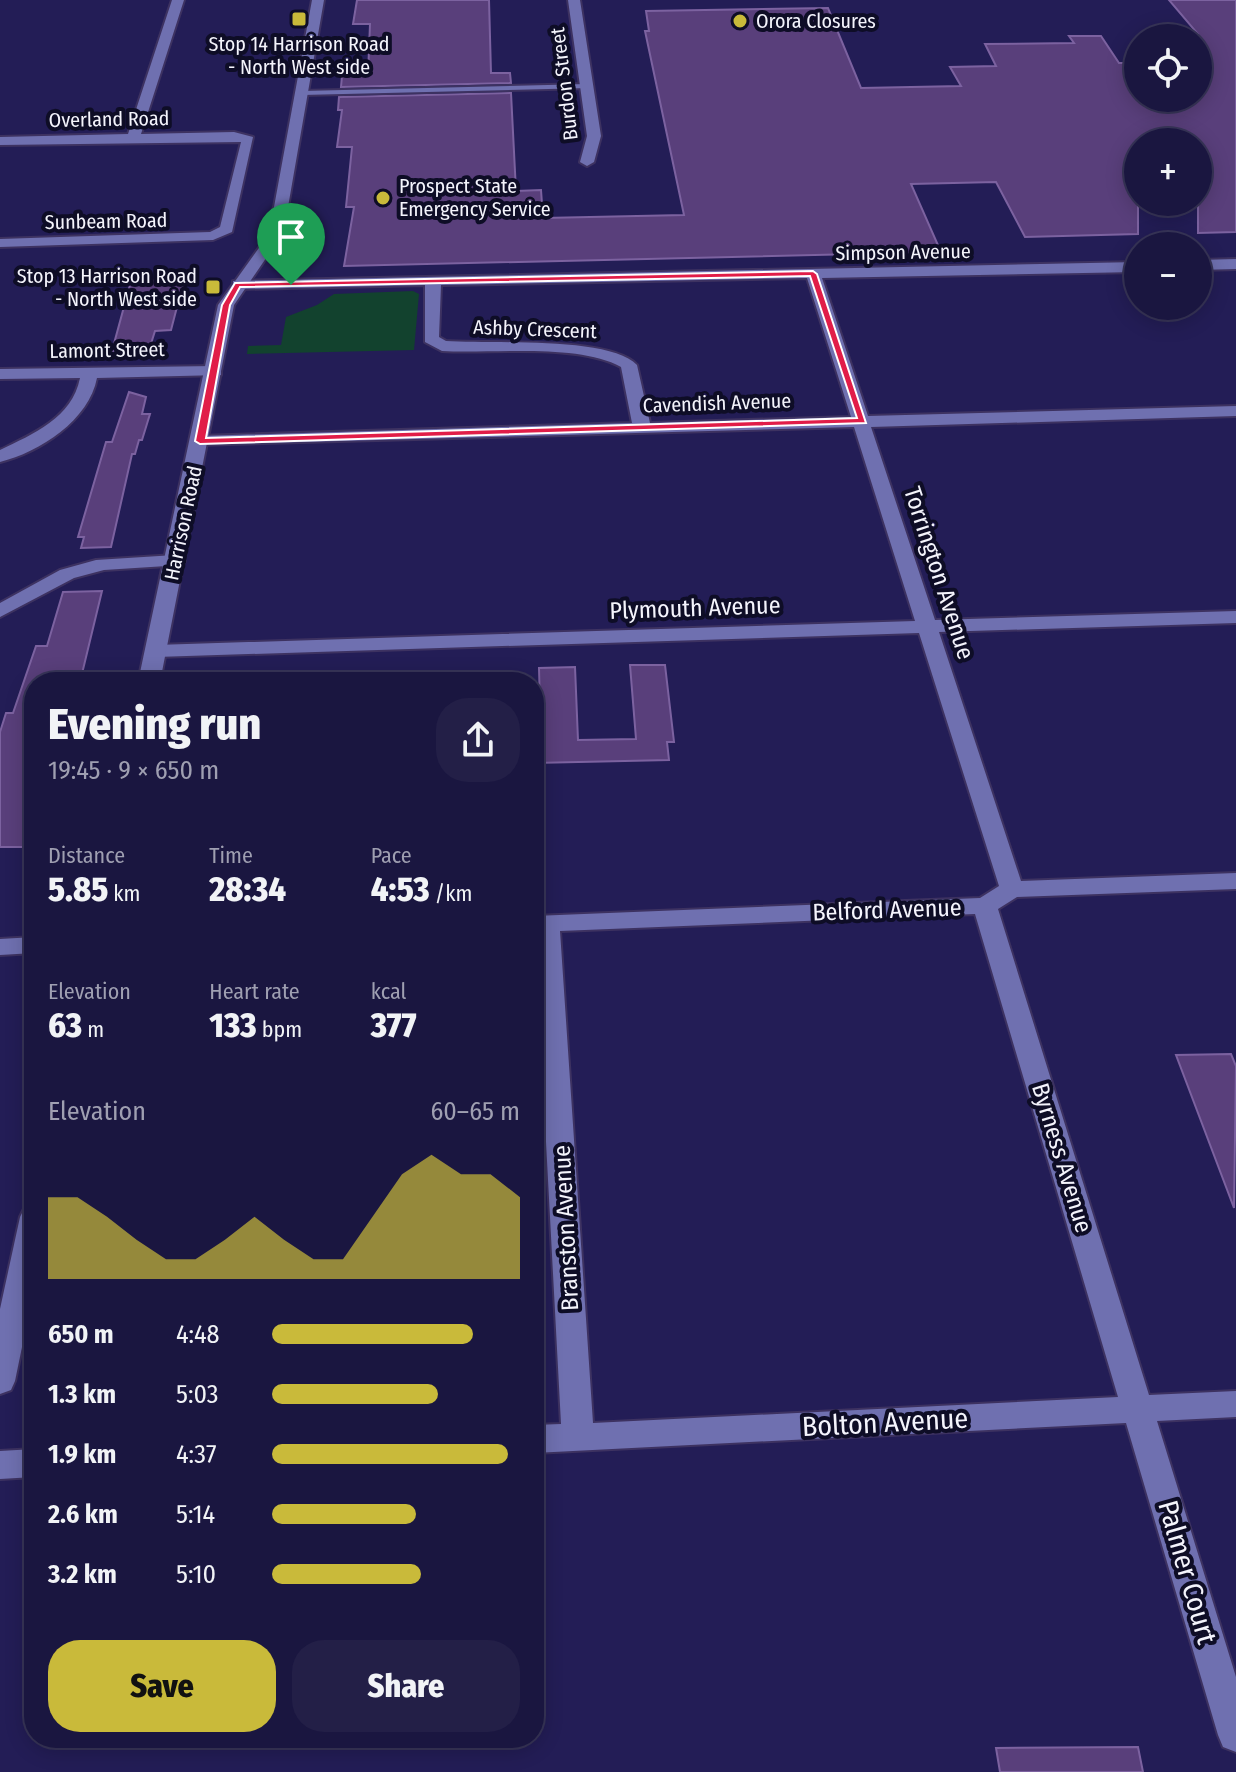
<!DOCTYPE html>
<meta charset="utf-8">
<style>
body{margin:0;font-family:"Fira Sans Condensed",sans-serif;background:#231f47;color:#f1f3f6;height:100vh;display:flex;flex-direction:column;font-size:30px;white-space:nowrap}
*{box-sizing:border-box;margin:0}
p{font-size:26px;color:#9f9fb1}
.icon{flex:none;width:44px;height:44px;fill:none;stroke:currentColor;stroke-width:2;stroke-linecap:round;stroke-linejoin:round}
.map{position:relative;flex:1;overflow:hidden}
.panel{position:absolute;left:24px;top:672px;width:520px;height:1076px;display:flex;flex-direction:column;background:#1a1640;border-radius:32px;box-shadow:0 4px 20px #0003,0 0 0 2px #383559}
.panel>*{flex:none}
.controls{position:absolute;left:1124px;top:24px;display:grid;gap:16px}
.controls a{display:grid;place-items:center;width:88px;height:88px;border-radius:50%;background:#1a1640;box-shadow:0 4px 20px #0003,0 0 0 2px #383559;font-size:40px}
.pin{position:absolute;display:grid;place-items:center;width:68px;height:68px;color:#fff;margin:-82px -34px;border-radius:50% 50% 50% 0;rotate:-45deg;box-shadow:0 0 8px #0007}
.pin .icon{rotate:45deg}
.round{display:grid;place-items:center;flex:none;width:84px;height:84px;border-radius:32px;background:#231f47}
.head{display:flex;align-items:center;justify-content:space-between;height:136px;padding:0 24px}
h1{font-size:44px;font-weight:800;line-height:60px}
.metrics{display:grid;grid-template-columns:repeat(3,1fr);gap:12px;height:136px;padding:8px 24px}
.metrics div{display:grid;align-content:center}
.metrics b{font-size:34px;font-weight:800}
.metrics small{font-size:22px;font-weight:400}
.metrics p{font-size:22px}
.chart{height:224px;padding:16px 24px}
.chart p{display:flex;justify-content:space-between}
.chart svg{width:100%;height:144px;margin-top:8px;fill:#c9ba3a;opacity:.7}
.cta{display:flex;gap:16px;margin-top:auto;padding:16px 24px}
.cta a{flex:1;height:92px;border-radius:32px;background:#c9ba3a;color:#111;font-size:32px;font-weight:800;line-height:92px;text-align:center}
.cta a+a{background:#231f47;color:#f1f3f6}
ul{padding:0 24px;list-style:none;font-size:26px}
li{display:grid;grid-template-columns:128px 96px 1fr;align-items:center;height:60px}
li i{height:20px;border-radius:10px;background:#c9ba3a}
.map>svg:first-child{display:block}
.green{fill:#12422e}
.building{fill:#593f7b;stroke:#7c62a0;stroke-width:2}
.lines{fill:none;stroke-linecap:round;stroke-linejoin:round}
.lane-casing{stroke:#3d3261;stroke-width:4}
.street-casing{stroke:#3d3261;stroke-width:4}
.secondary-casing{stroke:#3d3261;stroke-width:4}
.lane{fill:#6f70b0;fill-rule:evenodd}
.street{fill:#6f70b0;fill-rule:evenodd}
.secondary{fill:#6f70b0;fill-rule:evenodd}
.route{fill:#e11d48;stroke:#fff;stroke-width:2;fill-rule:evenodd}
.poi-dot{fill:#c9ba3a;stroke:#0e0d26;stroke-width:3}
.labels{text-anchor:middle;stroke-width:8;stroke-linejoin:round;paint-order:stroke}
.far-poi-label{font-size:20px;fill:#f4f4fc;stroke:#0e0d26;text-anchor:start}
.far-street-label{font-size:20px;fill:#f4f4fc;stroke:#0e0d26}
.street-label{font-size:24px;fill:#f4f4fc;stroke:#0e0d26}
.near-street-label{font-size:28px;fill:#f4f4fc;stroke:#0e0d26}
</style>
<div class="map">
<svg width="1236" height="1772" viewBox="0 0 1236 1772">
<rect width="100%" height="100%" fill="#231d56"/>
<path class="green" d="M413 291 419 294 414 350 247 354 248 346 281 345 286 317 317 305 334 294Z"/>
<g class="building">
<path d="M357 0H489L491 73H510L511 83 341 87 342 76 368 75 370 24H353Z"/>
<path d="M1169 0H1236V232L1198 233V142H1138V234L1025 237 996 182 911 184 941 252 344 266 354 207H346L352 147H337L342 110H338L339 97 511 93 516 191 541 190 543 218 684 215 645 31H649L646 11 828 8 861 88 961 86 950 67 996 66 985 44 1074 43 1069 36H1101L1119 63H1138V98H1198V34Z"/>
<path d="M184 280 171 330 155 331 149 350 112 351 131 281Z"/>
<path d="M129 392 146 397 142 414H150L142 440H139L135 454H132L111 547 81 548 84 537H78L106 442H112Z"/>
<path d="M102 591 80 682H34V817L25 847H0V732L6 713H13L36 646H47L63 592Z"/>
<path d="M630 665H665L674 742H667L669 760 534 763V742H541L539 668 575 667 578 740 636 739Z"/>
<path d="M1231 1054 1236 1066 1234 1208 1176 1055Z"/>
<path d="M1138 1747 1143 1772H1000L996 1748Z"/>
</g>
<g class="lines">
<defs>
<path id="lane" d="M587 84 591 86 590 88 302 95 298 93 302 91Z"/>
<g id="street">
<path d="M172 0H184L141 134 234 132 253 137 232 232 213 240 0 247V239L210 232 220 227 241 142 0 145V137L128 134Z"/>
<path d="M568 0H580L601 136 594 162 587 166 580 162 587 136Z"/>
<path d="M1236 259V269L1198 270V260Z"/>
<path d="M1138 262V272L822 278 868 416 1236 406V416L871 427 935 620 1236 611V623L939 632 1021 881 1236 873V889L1017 897 998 909 1149 1395 1236 1391V1417L1157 1421 1236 1677V1752L1223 1747 1218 1735 1126 1423 534 1453V1425L561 1424 534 916 980 898 999 886 919 633 156 657 146 651 156 645 915 621 854 427 194 445 191 441 200 436 632 423 621 367C578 343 492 354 442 351L425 342V285L238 289 233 287V281ZM807 278 851 417 650 423 637 365C610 336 488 344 446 341L439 337 441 285ZM975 914 1118 1397 593 1423 560 931Z"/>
<path d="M215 366 221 367V375L97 378C89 420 40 452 0 462V450C33 434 72 418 80 378L0 379V369Z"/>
<path d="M175 555 182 557 185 561 182 565 104 570 74 578 0 617V603L60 570 96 560Z"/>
<path d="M34 937V953L0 955V939Z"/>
<path d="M34 1449V1477L0 1479V1451Z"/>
</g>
<g id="secondary">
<path d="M312 0H324L288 207 275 245 234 305 160 682H138L218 305 261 245 274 207Z"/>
<path d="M34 1206V1289L15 1381 11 1390 0 1394V1309L20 1217 24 1209Z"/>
</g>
</defs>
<use href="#lane" class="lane-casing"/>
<use href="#street" class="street-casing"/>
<use href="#secondary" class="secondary-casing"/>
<use href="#lane" class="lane"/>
<use href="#street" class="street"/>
<use href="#secondary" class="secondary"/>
</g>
<path class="route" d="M813 271 817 274 866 423 200 444 195 441 222 305 235 283ZM810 276 857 418 206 438 230 305 240 287Z"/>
<g class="poi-dot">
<rect x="291" y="11" width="16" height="16" rx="4"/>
<circle cx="740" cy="21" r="8"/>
<circle cx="383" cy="198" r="8"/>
<rect x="205" y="279" width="16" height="16" rx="4"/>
</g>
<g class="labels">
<g class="far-poi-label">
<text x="756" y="28">Orora Closures</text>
<text x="299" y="51" text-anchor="middle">Stop 14 Harrison Road<tspan x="299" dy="23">- North West side</tspan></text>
<text x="399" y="193">Prospect State<tspan x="399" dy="23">Emergency Service</tspan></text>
<text x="197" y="283" text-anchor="end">Stop 13 Harrison Road<tspan x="197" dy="23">- North West side</tspan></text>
</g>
<g class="far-street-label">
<text transform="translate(564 84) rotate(-97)" y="7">Burdon Street</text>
<text transform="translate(109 119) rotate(-1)" y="7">Overland Road</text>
<text transform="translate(106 221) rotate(-1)" y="7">Sunbeam Road</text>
<text transform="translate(903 252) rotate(-1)" y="7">Simpson Avenue</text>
<text transform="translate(535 329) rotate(2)" y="7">Ashby Crescent</text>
<text transform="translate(107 350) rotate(-1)" y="7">Lamont Street</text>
<text transform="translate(717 403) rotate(-2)" y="7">Cavendish Avenue</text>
<text transform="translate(183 523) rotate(-78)" y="7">Harrison Road</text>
</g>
<g class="street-label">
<text transform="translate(939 573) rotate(72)" y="8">Torrington Avenue</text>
<text transform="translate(695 608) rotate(-2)" y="8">Plymouth Avenue</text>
<text transform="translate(887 910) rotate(-2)" y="8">Belford Avenue</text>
<text transform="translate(1062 1158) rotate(73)" y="8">Byrness Avenue</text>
<text transform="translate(566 1228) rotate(-93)" y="8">Branston Avenue</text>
</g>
<g class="near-street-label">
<text transform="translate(885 1422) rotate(-3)" y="10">Bolton Avenue</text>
<text transform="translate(1188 1572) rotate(74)" y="10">Palmer Court</text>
</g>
</g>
</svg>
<div class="controls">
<a><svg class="icon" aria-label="locate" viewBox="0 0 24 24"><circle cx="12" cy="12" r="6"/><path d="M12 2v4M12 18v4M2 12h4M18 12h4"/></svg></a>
<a>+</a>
<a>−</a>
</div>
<div class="pin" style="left:291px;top:285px;background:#1e9e55"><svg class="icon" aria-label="arrive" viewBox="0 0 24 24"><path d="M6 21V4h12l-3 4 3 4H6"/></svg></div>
<section class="panel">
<div class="head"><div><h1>Evening run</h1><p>19:45 · 9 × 650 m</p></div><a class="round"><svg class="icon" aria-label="share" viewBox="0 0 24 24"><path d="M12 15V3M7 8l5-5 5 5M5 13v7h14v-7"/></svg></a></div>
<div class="metrics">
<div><p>Distance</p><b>5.85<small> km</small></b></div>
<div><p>Time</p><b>28:34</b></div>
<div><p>Pace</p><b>4:53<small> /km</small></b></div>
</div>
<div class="metrics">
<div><p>Elevation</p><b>63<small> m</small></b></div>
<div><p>Heart rate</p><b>133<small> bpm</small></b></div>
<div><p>kcal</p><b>377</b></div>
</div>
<div class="chart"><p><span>Elevation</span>60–65 m</p>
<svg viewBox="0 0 160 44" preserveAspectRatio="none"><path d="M0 44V19L10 19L20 25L30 32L40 38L50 38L60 32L70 25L80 32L90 38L100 38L110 25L120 12L130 6L140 12L150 12L160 19V44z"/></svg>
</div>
<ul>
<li><b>650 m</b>4:48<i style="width:81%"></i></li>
<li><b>1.3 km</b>5:03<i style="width:67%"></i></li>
<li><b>1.9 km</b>4:37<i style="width:95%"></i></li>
<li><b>2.6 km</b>5:14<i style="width:58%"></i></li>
<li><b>3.2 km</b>5:10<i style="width:60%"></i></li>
</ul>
<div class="cta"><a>Save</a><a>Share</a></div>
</section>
</div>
